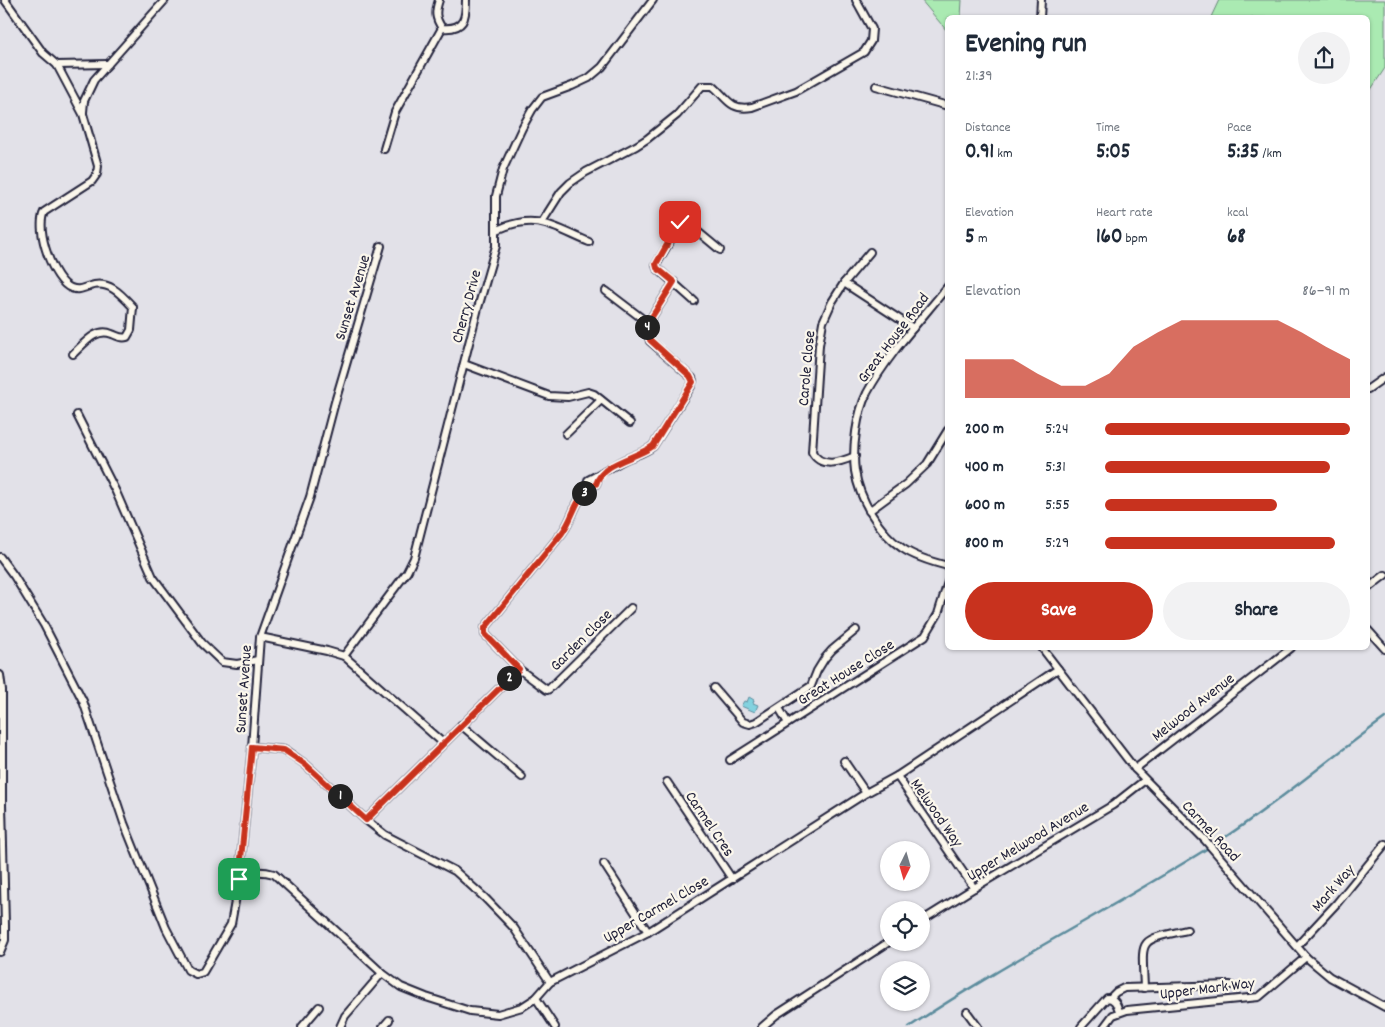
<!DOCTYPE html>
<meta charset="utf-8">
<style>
body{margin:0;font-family:Dekko,sans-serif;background:#f2f2f3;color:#1f2937;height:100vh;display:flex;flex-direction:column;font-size:19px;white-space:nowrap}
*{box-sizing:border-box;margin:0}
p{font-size:16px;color:#747a83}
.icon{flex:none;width:28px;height:28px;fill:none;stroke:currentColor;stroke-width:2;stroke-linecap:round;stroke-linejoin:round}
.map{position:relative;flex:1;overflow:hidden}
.side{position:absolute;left:945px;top:15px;width:425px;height:635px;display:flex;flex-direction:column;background:#fff;border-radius:8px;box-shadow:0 1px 4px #0004}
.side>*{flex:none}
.needle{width:32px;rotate:185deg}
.fabs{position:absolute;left:880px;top:841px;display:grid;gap:10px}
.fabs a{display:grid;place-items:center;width:50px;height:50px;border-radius:50%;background:#fff;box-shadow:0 1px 4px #0004;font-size:25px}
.pin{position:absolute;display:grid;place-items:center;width:42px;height:42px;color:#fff;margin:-21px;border-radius:10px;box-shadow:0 2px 8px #0006}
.km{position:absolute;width:25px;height:25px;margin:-12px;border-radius:50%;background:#222;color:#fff;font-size:14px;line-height:25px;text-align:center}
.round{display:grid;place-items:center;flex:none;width:52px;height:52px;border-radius:26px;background:#f2f2f3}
.head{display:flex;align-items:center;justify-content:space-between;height:85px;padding:0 20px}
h1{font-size:28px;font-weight:700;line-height:38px}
.stats{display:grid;grid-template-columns:repeat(3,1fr);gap:8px;height:85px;padding:5px 20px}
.stats div{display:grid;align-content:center}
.stats b{font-size:21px;font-weight:700}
.stats small{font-size:14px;font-weight:400}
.stats p{font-size:14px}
.chart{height:140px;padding:10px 20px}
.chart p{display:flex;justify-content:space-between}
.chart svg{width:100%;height:90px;margin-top:5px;fill:#c8321e;opacity:.7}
.button{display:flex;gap:10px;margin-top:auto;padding:10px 20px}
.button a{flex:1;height:58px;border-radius:30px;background:#c8321e;color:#fff;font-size:20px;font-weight:700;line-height:58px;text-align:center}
.button a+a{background:#f2f2f3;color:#1f2937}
ul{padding:0 20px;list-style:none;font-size:16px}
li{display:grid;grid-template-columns:80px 60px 1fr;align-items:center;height:38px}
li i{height:12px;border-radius:6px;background:#c8321e}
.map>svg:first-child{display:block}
.green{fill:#aaeab2;stroke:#668676}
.water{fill:#83d2df;stroke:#5c8c9d}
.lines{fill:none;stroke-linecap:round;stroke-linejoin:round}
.stream{stroke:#5c8c9d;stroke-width:2.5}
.minor-casing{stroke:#22223b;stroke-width:10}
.minor{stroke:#fbf7ec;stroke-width:6}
.route-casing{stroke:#fff;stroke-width:10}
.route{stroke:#c8321e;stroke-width:6}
.labels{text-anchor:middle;stroke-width:4.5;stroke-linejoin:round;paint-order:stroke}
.street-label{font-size:16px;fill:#22223b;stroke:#fbf7ec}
</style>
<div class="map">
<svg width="1385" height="1027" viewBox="0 0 1385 1027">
<rect width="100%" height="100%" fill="#e2e1e8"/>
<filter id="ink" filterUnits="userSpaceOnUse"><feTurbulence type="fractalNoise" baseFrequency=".02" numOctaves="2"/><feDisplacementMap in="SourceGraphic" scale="10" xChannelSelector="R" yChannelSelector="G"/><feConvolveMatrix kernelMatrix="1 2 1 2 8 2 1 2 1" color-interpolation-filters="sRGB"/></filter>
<g filter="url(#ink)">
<g class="green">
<path d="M921 0H962L961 17 948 18 947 31Z"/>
<path d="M1219 0H1385V68L1370 91 1368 90V18L1211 17Z"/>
</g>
<path class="water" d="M749 697 754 700 753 703 758 705 755 712 741 706 744 701 747 702Z"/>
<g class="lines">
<path class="stream" d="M909 1027C1011 959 1121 904 1224 838 1280 801 1331 757 1385 718"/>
<defs>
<g id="minor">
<path d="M5 0 43 53 57 65 83 114 98 166 97 174 92 181 44 212C35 230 53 281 71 288 79 291 82 288 90 286 109 280 121 294 133 307L131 330 127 337C121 339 118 336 112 334 96 327 84 344 73 354"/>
<path d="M439 0C435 12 435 18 442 28 464 30 466 19 466 0"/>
<path d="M1040 18 1041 0"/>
<path d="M57 65 108 64"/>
<path d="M876 86 948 106"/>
<path d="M83 112 84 101 94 80 165 0"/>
<path d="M384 149 395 112 442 28"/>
<path d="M542 222 561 192 570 183 586 172 636 146 647 139 677 115 702 86H713C727 98 730 111 752 107L796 91 864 52 871 41 872 29 856 0"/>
<path d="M497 230C536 212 553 227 589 242"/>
<path d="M844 283 913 328"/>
<path d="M948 286C920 321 888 354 867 393 857 413 852 448 855 471 859 498 879 533 902 548 915 557 932 562 948 566"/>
<path d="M606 291 648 323"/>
<path d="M694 301 657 268 656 265 682 220 685 221 720 250"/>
<path d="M464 364 549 396 568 397 588 392 594 394 630 423"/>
<path d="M1368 389 1385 377"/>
<path d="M77 415 116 492 153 577 202 643 222 662 237 664 258 660"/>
<path d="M566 434 601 400"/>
<path d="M855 456C841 462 821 469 812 452L819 345 823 322 832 302 844 283 870 252"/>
<path d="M599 475 596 484C573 498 576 514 562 533L485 628V634L519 669 547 690 549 689 631 608"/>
<path d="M587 490 588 480C599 475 609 468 620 462 631 456 643 454 653 446L691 386 693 381 692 378 650 341 647 329 648 323 674 282"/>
<path d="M869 511 906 484 927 464 948 430"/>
<path d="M0 557 14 576 44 625 83 701 124 823 166 928 188 970 196 974 203 972 231 924 239 879 252 747 260 637 310 497 335 402 381 246"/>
<path d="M1368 588 1385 575"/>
<path d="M1368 630 1385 649"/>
<path d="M260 637 327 651 344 656 443 743"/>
<path d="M1042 648 1135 769 1205 840 1306 957 1330 977 1385 1007"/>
<path d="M344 656 407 572 414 558 478 308 496 246V196L503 169 522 128 532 110 542 97 572 86 589 78 602 67 653 0"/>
<path d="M0 675 2 690V805L5 925V940L0 952"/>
<path d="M714 688 743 722 750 724 756 722 811 686 817 671 825 658 832 650 856 630"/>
<path d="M779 708 788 723"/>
<path d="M461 725 522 777"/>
<path d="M252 747 285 750 305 764 366 820 385 835 455 871 485 898 514 928 550 982"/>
<path d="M730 760 925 636 938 614 948 582"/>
<path d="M844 761 866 793"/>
<path d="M1135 769 1291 648"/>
<path d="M897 776 974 888"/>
<path d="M667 782 732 879"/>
<path d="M366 820 519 669"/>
<path d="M604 864 648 932"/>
<path d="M239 879C250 871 260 870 274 874L382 973 401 987 426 997 470 1011 498 1014 522 1007 536 998 550 982 648 932 866 793 897 776 1058 669"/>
<path d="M921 921 974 888 1113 805 1145 780"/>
<path d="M1297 946 1337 903 1385 844"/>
<path d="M1144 988C1142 937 1137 941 1187 930"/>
<path d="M536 998 555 1027"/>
<path d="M1110 998 1116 992 1124 988 1230 985"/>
<path d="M967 1012 978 1027"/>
<path d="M302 1027 319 1007"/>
<path d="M340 1027 345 1016 382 973"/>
<path d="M383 1027 389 1020"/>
<path d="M762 1027 776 1015 889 942"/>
<path d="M1081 1027 1107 998C1115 998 1117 1005 1119 1011"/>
<path d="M1104 1027 1113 1015 1127 1010 1259 997 1306 957"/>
</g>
</defs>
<use href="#minor" class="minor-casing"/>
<use href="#minor" class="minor"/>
</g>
</g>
<g class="lines" filter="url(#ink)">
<defs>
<path id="route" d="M239 879 252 747 284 750 305 764 366 820 519 669 485 634V628L562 533C576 514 573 498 596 484 604 461 635 459 653 446L693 382 690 376 650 340 647 329 648 323 674 282 657 268 656 264 680 222"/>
</defs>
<use href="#route" class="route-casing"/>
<use href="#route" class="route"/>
</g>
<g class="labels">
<g class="street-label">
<text transform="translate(351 297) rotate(-73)" y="6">Sunset Avenue</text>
<text transform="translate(465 306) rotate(-75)" y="6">Cherry Drive</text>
<text transform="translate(892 337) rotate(-53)" y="6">Great House Road</text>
<text transform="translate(805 368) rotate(-85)" y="6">Carole Close</text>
<text transform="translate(580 639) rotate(-45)" y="6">Garden Close</text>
<text transform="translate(845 671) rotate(-32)" y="6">Great House Close</text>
<text transform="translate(242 689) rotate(-86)" y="6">Sunset Avenue</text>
<text transform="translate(1192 706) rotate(-38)" y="6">Melwood Avenue</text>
<text transform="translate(938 812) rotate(55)" y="6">Melwood Way</text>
<text transform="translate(711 823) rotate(56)" y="6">Carmel Cres</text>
<text transform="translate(1212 830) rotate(47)" y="6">Carmel Road</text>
<text transform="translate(1027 840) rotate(-31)" y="6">Upper Melwood Avenue</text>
<text transform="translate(1332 887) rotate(-49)" y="6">Mark Way</text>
<text transform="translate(655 908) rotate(-30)" y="6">Upper Carmel Close</text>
<text transform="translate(1207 987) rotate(-7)" y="6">Upper Mark Way</text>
</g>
</g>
</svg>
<div class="fabs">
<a><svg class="needle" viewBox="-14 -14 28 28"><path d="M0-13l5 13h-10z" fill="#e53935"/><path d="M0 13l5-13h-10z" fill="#747a83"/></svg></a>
<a><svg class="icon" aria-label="locate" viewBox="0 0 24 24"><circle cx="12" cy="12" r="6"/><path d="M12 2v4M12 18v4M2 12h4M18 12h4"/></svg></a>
<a><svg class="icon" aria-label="layers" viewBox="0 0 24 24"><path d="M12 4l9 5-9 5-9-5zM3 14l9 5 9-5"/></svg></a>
</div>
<div class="pin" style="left:239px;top:879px;background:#1e9e55"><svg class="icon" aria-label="arrive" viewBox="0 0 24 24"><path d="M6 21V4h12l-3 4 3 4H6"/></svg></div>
<div class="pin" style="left:680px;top:222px;background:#d93025"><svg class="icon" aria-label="check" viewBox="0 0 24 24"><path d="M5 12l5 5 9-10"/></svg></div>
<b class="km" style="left:340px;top:796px">1</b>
<b class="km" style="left:509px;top:678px">2</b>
<b class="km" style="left:584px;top:493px">3</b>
<b class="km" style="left:647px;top:327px">4</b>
<section class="side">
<div class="head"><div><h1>Evening run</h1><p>21:39</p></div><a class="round"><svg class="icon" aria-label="share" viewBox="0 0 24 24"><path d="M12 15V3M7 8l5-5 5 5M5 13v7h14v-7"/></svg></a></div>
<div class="stats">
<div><p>Distance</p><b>0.91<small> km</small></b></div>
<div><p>Time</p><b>5:05</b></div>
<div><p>Pace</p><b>5:35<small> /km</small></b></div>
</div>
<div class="stats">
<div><p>Elevation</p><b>5<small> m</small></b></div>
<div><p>Heart rate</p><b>160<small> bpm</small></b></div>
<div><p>kcal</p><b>68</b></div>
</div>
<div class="chart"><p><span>Elevation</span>86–91 m</p>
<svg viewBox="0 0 160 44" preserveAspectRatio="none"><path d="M0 44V25L10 25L20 25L30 32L40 38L50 38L60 32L70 19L80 12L90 6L100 6L110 6L120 6L130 6L140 12L150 19L160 25V44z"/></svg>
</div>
<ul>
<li><b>200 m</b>5:24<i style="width:100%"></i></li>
<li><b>400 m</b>5:31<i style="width:92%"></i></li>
<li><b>600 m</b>5:55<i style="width:70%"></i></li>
<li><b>800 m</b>5:29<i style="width:94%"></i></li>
</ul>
<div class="button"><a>Save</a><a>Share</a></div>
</section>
</div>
